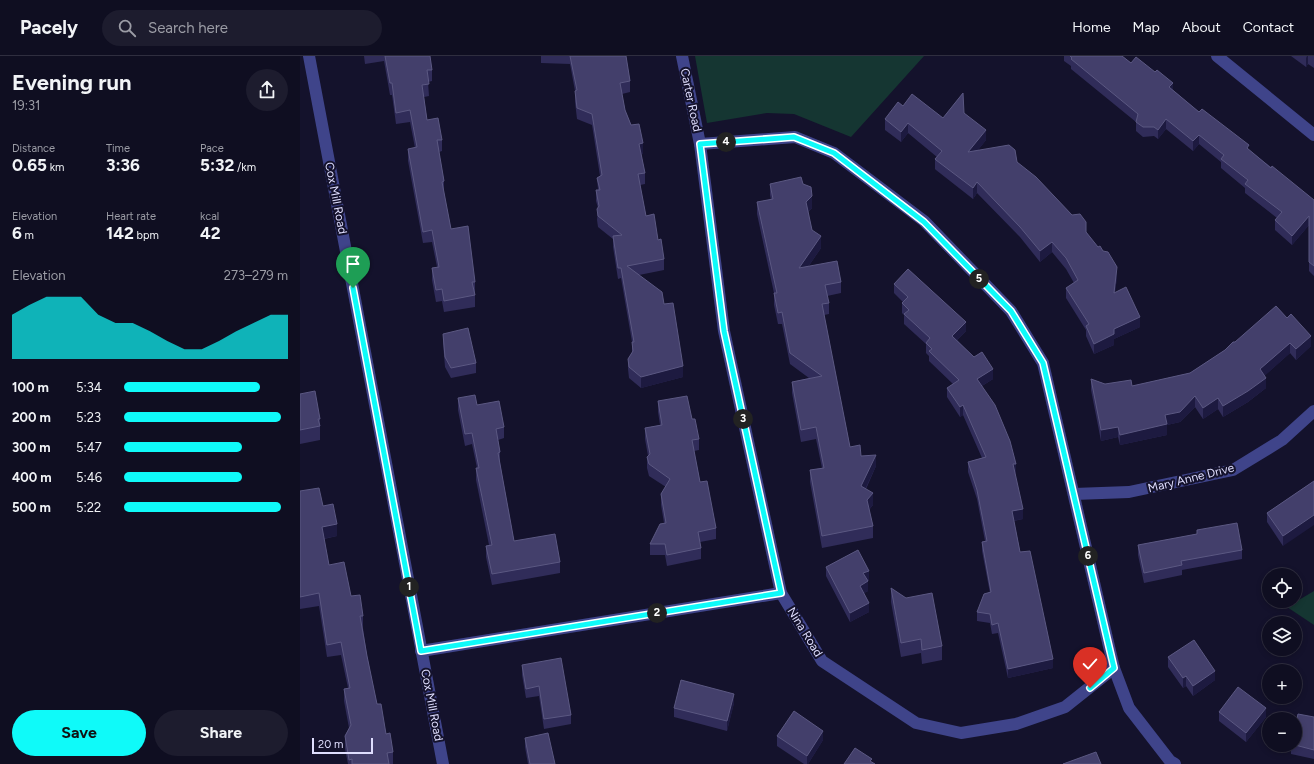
<!DOCTYPE html>
<meta charset="utf-8">
<style>
body{margin:0;font-family:Figtree,sans-serif;background:#1d1c2e;color:#f1f3f6;height:100vh;display:flex;flex-direction:column;font-size:15px;white-space:nowrap}
*{box-sizing:border-box;margin:0}
p{font-size:13px;color:#9b9ca5}
.icon{flex:none;width:22px;height:22px;fill:none;stroke:currentColor;stroke-width:2;stroke-linecap:round;stroke-linejoin:round}
.map{position:relative;flex:1;overflow:hidden}
.details{display:flex;flex-direction:column;background:#0f0e21;width:300px}
.details>*{flex:none}
.buttons{position:absolute;left:962px;top:512px;display:grid;gap:8px}
.buttons a{display:grid;place-items:center;width:40px;height:40px;border-radius:50%;background:#0f0e21;box-shadow:0 2px 6px #0003,0 0 0 1px #2f2e3f;font-size:20px}
.scale{position:absolute;left:12px;bottom:10px;width:61px;box-sizing:border-box;padding-left:4px;border:2px solid #dfdefe;border-top:0;font-size:11px;line-height:14px;white-space:nowrap;color:#dfdefe;-webkit-text-stroke:3px #14122c;paint-order:stroke}
.pin{position:absolute;display:grid;place-items:center;width:34px;height:34px;color:#fff;margin:-41px -17px;border-radius:50% 50% 50% 0;rotate:-45deg;box-shadow:0 0 4px #0007}
.pin .icon{rotate:45deg}
.km{position:absolute;width:20px;height:20px;margin:-10px;border-radius:50%;background:#222;color:#fff;font-size:11px;line-height:20px;text-align:center}
.round{display:grid;place-items:center;flex:none;width:42px;height:42px;border-radius:21px;background:#1d1c2e}
.summary{display:flex;align-items:center;justify-content:space-between;height:68px;padding:0 12px}
h1{font-size:22px;font-weight:700;line-height:30px}
.figures{display:grid;grid-template-columns:repeat(3,1fr);gap:6px;height:68px;padding:4px 12px}
.figures div{display:grid;align-content:center}
.figures b{font-size:17px;font-weight:700}
.figures small{font-size:11px;font-weight:400}
.figures p{font-size:11px}
.chart{height:112px;padding:8px 12px}
.chart p{display:flex;justify-content:space-between}
.chart svg{width:100%;height:72px;margin-top:4px;fill:#0ffaf9;opacity:.7}
.primary-button{display:flex;gap:8px;margin-top:auto;padding:8px 12px}
.primary-button a{flex:1;height:46px;border-radius:24px;background:#0ffaf9;color:#111;font-size:16px;font-weight:700;line-height:46px;text-align:center}
.primary-button a+a{background:#1d1c2e;color:#f1f3f6}
ul{padding:0 12px;list-style:none;font-size:13px}
li{display:grid;grid-template-columns:64px 48px 1fr;align-items:center;height:30px}
li i{height:10px;border-radius:5px;background:#0ffaf9}
header{display:flex;align-items:center;gap:24px;box-sizing:border-box;height:56px;padding:0 20px;background:#0f0e21;border-bottom:1px solid #2f2e3f}
header strong{font-size:19px}
nav{display:flex;gap:22px;margin-inline-start:auto;font-size:14px}
.search{width:280px;height:36px;background:#1d1c2e;display:flex;align-items:center;gap:10px;box-sizing:border-box;padding:0 14px;border-radius:22px;color:#9b9ca5;font-size:15px}
main{display:flex;flex:1;min-height:0}
.map>svg:first-child{display:block}
.green{fill:#153632}
.lines{fill:none;stroke-linecap:round;stroke-linejoin:round}
.minor{stroke:#3f448a;stroke-width:12}
.wall{fill:#302c59}
.shaded-wall{fill:#1d1a40}
.building{fill:#433f6b;stroke:#5b5882}
.route-casing{stroke:#fff;stroke-width:8}
.route{stroke:#0ffaf9;stroke-width:5}
.labels{text-anchor:middle;stroke-width:4;stroke-linejoin:round;paint-order:stroke}
.street-label{font-size:12px;fill:#dfdefe;stroke:#14122c}
</style>
<header>
<strong>Pacely</strong>
<div class="search"><svg class="icon" aria-label="search" viewBox="0 0 24 24"><circle cx="10" cy="10" r="6"/><path d="M15 15l6 6"/></svg>Search here</div>
<nav><a>Home</a><a>Map</a><a>About</a><a>Contact</a></nav>
</header>
<main>
<section class="details">
<div class="summary"><div><h1>Evening run</h1><p>19:31</p></div><a class="round"><svg class="icon" aria-label="share" viewBox="0 0 24 24"><path d="M12 15V3M7 8l5-5 5 5M5 13v7h14v-7"/></svg></a></div>
<div class="figures">
<div><p>Distance</p><b>0.65<small> km</small></b></div>
<div><p>Time</p><b>3:36</b></div>
<div><p>Pace</p><b>5:32<small> /km</small></b></div>
</div>
<div class="figures">
<div><p>Elevation</p><b>6<small> m</small></b></div>
<div><p>Heart rate</p><b>142<small> bpm</small></b></div>
<div><p>kcal</p><b>42</b></div>
</div>
<div class="chart"><p><span>Elevation</span>273–279 m</p>
<svg viewBox="0 0 160 44" preserveAspectRatio="none"><path d="M0 44V17L10 11L20 6L30 6L40 6L50 17L60 22L70 22L80 27L90 33L100 38L110 38L120 33L130 27L140 22L150 17L160 17V44z"/></svg>
</div>
<ul>
<li><b>100 m</b>5:34<i style="width:83%"></i></li>
<li><b>200 m</b>5:23<i style="width:96%"></i></li>
<li><b>300 m</b>5:47<i style="width:72%"></i></li>
<li><b>400 m</b>5:46<i style="width:72%"></i></li>
<li><b>500 m</b>5:22<i style="width:96%"></i></li>
</ul>
<div class="primary-button"><a>Save</a><a>Share</a></div>
</section>
<div class="map">
<svg width="1014" height="708" viewBox="0 0 1014 708">
<rect width="100%" height="100%" fill="#14122c"/>
<g class="green">
<path d="M395 0H624L551 81 494 58 467 57 407 67Z"/>
<path d="M1014 535V569L987 551Z"/>
</g>
<g class="lines">
<g class="minor">
<path d="M9 0 143 708"/>
<path d="M382 0 400 88 424 275 481 537 522 605 616 667 661 677 716 668 765 651 814 612"/>
<path d="M917 0 1014 79"/>
<path d="M400 88 495 81 534 97 624 165 711 255 743 307 814 612 829 652 870 705 875 708"/>
<path d="M774 438 829 436 933 414 982 384 1014 355"/>
<path d="M121 595 481 537"/>
</g>
</g>
<g class="wall">
<path d="M64 0H130L132 14V25L128 26 129 40 124 41 127 64 142 84V95L139 96 144 125V137L151 173 175 226V251L144 256 142 245 136 246 132 224V212L137 211 132 186 123 187 108 105V93L115 92 110 66 96 68 92 39H90L84 5 65 8Z"/>
<path d="M241 0H326L330 25V36L322 38 325 54 343 98H341L345 117V128L340 129 346 160 358 184 364 203V214L339 219 364 248 383 321 341 332 329 322 328 313V303L332 297V286L321 222 318 223 313 191V183L298 171 297 164 298 152 296 145V134H298L297 122 300 120 292 69 277 63 275 46V35L270 8 241 7Z"/>
<path d="M764 0H822L831 7 873 34 899 56 1014 144V220L1009 215V169L992 189 975 174V164L977 162 945 137V132L921 112V106L899 88 893 95 866 73 858 83 854 80 843 81 836 75V66L771 13V10L764 5Z"/>
<path d="M991 0H1014V12L1008 8 1006 11Z"/>
<path d="M603 50 643 62 664 57 686 84 678 94 717 106 786 176 817 221 815 236 840 271 814 283V289L794 298 786 280V274L766 242V232L774 227 766 213 752 196 740 206 720 181 677 137 673 143 636 114 635 113V103L637 101 608 77 601 86 585 74V63Z"/>
<path d="M470 128H503L512 152 508 156 512 174 521 192 508 211 541 226V237L527 240 529 247V258L524 259 550 391 561 400 576 410 566 433 573 449 569 454 573 470V482L522 492 510 426V414L522 412 516 383 501 386 492 337V326L509 322 490 308 482 268H478L474 249V237L457 158V146L471 144 470 139Z"/>
<path d="M594 228 666 275 657 284 693 323 682 330 716 417H715L723 463 714 465 720 496 753 612 708 622 698 577 692 578 690 567 677 565V556L690 537 682 495V486L685 485 677 443 668 416V406L682 402 663 359 660 361 647 341V332L653 328 629 305V300L626 297V288L604 268V259L602 257V247L603 246 594 237Z"/>
<path d="M987 262 1011 290 996 304 990 297 964 320 966 332 948 346 923 361 918 353 903 363 895 351 880 366 867 369V379L820 389 818 381 801 385 791 334V323L805 328 832 330 890 317 925 294 935 286Z"/>
<path d="M143 278 176 307V317L151 322 145 311 143 287Z"/>
<path d="M0 338 20 363V384L0 388Z"/>
<path d="M158 342 177 349 204 371V382L198 384 200 396V407L214 485 260 506V517L192 529 186 501V490L189 489 176 424V412H177L172 388 165 390 158 354Z"/>
<path d="M358 345 392 363 399 383V394L394 395 400 426 416 472V483L400 486 401 492V503L367 510 365 499H350V488L364 467 361 449V438L366 431 349 420 347 412V401L348 400 345 383V372L360 369 358 356Z"/>
<path d="M1014 425 983 490 967 466V457Z"/>
<path d="M0 435 23 450 37 480 24 483 29 509 51 540 63 560V572L67 600 77 648 86 678 93 696V708H48L45 693V680L49 672 44 645V633L48 632 41 599 27 601 19 550 0 553Z"/>
<path d="M897 474 942 494V503L882 514V519L844 527 838 499V489L897 478Z"/>
<path d="M526 511 569 524 567 525 568 535 564 537 569 556 550 566 526 520Z"/>
<path d="M591 532 642 590V604L622 608 621 597 601 601 591 546Z"/>
<path d="M868 601 915 624 893 640 886 630 883 632 868 611Z"/>
<path d="M222 609 271 659V668L244 673 239 640 226 642 222 619Z"/>
<path d="M434 647 427 675 374 661V652Z"/>
<path d="M919 656 966 661 946 686 919 665Z"/>
<path d="M1014 661V703L991 698V689H995Z"/>
<path d="M477 680 523 684 508 708H504L477 690Z"/>
<path d="M225 682 255 708H228L225 691Z"/>
</g>
<g class="shaded-wall">
<path d="M1007 0H1008V8L1006 11V2Z"/>
<path d="M873 27V36L869 31Z"/>
<path d="M866 63V73L858 83V74Z"/>
<path d="M608 67V77L601 86V76Z"/>
<path d="M686 74V84L668 107V96Z"/>
<path d="M899 79V88L893 95V85Z"/>
<path d="M343 87V98L339 99V88Z"/>
<path d="M677 126V137L673 143V132Z"/>
<path d="M512 140V152L506 157V146Z"/>
<path d="M1009 160V169L992 189V180Z"/>
<path d="M521 180V192L499 224V212Z"/>
<path d="M752 186V196L740 206V195Z"/>
<path d="M817 211V221L814 247V237Z"/>
<path d="M840 261V271L814 283V289L794 298V288L814 273Z"/>
<path d="M666 266V275L652 289V280Z"/>
<path d="M1011 280V290L996 304V293Z"/>
<path d="M990 287V297L960 324V313Z"/>
<path d="M383 310V321L341 332V321Z"/>
<path d="M693 313V323L677 333V323Z"/>
<path d="M966 322V332L948 346 923 361V350Z"/>
<path d="M895 340V351L880 366 867 369V379L820 389V379L865 359Z"/>
<path d="M918 342V353L903 363V352Z"/>
<path d="M663 349V359L660 361V351Z"/>
<path d="M818 371V381L801 385V374Z"/>
<path d="M576 399V410L561 442V430Z"/>
<path d="M713 408H716V417L713 418Z"/>
<path d="M573 437V449L567 456V444Z"/>
<path d="M723 453V463L712 465V455Z"/>
<path d="M1014 459V469L983 490V480Z"/>
<path d="M37 468V480L22 483V471Z"/>
<path d="M569 515V524L563 527V517Z"/>
<path d="M568 525V535L560 539V530Z"/>
<path d="M569 547V556L550 566V557Z"/>
<path d="M753 603V612L708 622V613Z"/>
<path d="M915 615V624L893 640V630Z"/>
<path d="M886 620V630L883 632V622Z"/>
<path d="M434 638V647L427 675V665Z"/>
<path d="M966 652V661L946 686V677Z"/>
<path d="M523 675V684L508 708H507V700Z"/>
</g>
<g class="building">
<path d="M85 0H130L132 14H127L129 28 122 29 127 64 138 62 142 84H137L144 125 142 126 151 173 168 170 175 226H172L175 239 144 245 142 233 136 234 132 212 139 211 132 174 123 176 108 93 117 91 110 54 96 57 92 27H90Z"/>
<path d="M270 0H326L330 25 320 27 325 54 331 69 339 68 343 87 339 88 345 117 338 118 346 160 354 158 358 184 361 183 364 203 327 210 362 236 364 248 373 247 383 310 341 321 329 311 328 303 333 295 332 286H334L321 212H318L313 180 322 179 298 160 297 153 299 150 296 134H300L297 122 302 119 292 58 277 52 275 35 277 34Z"/>
<path d="M770 0H822L831 7 836 1 855 16 857 14 873 27 869 31 899 56 902 53 949 89 947 92 971 112 972 110 1014 144V210L1009 206V160L992 180 975 164 982 156 945 128 948 124 921 103 924 99 899 79 893 85 866 63 858 74 854 71H843L836 66 838 58 771 3 772 2Z"/>
<path d="M663 37 664 57 686 74 668 96 709 89 715 94 717 106 736 121 772 159 780 158 786 166V176L798 191 800 190 803 195 808 196 817 211 814 237 826 231 840 261 814 273V278L794 288 786 270 789 268 766 232 778 224 766 202 752 186 740 195 720 171 677 126 673 132 636 104 635 103 642 95 608 67 601 76 585 63 598 46 603 50 612 38 643 62Z"/>
<path d="M501 121 503 128 511 131 512 140 506 146 512 174 521 180 499 212 537 205 541 226 525 229 529 247 522 248 550 391 560 389 561 400 576 399 561 430 573 437 567 444 573 470 522 480 510 414 524 412 516 371 501 374 492 326 522 320 490 297 482 256 478 257 474 237H477L457 146 473 143 470 128Z"/>
<path d="M608 213 666 266 652 280 674 301 682 296 693 313 677 323 695 349 710 385 716 408H713L723 453 712 455 720 496 730 495 753 603 708 613 698 567 692 569 690 558 677 556 684 538 691 536 682 486 687 485 677 434 668 406 686 401 663 349 660 351 647 332 659 324 629 295 632 293 626 287 630 282 604 258 609 254 602 247 608 241 594 228Z"/>
<path d="M976 250 987 262 991 258 1011 280 996 293 990 287 960 313 966 322 948 335 923 350 918 342 903 352 895 340 880 356 865 359 867 368 820 379 818 371 801 374 791 323 805 328 831 324 832 330 890 317 925 294 933 286H935Z"/>
<path d="M168 272 176 307 151 312 145 301 143 278Z"/>
<path d="M15 335 20 363H18L20 370 0 374V338Z"/>
<path d="M175 339 177 349 199 345 204 371 196 373 200 396 198 397 214 485 255 478 260 506 192 518 186 490 192 489 176 412H179L172 377 165 378 158 342Z"/>
<path d="M387 340 392 363H395L399 383 392 384 400 426 407 425 416 472 398 476 401 492 367 499 365 488H350L360 468 366 467 361 438 370 423 349 408 347 401 350 398 345 372 362 369 358 345Z"/>
<path d="M1014 425V459L983 480 967 457Z"/>
<path d="M19 432 23 450 33 448 37 468 22 471 29 509 44 506 51 540 60 539 63 560H60L67 600 77 648H81L86 678 90 677 93 696 87 697 89 708H52V703L49 704 45 680 51 669 44 633 50 632 41 586 27 589 19 537 0 541V435Z"/>
<path d="M937 467 942 494 881 505 882 509 844 517 838 489 897 478V474Z"/>
<path d="M558 494 569 515 563 517 568 525 560 530 569 547 550 557 526 511Z"/>
<path d="M591 532 606 542 632 537 642 590 622 594 621 583 601 587Z"/>
<path d="M894 584 915 615 893 630 886 620 883 622 868 601Z"/>
<path d="M261 602 271 659 244 663 239 630 226 633 222 609Z"/>
<path d="M381 624 434 638 427 665 374 652Z"/>
<path d="M938 631 966 652 946 677 919 656Z"/>
<path d="M494 655 523 675 507 700 477 680Z"/>
<path d="M998 658 1014 661V694L995 689V671Z"/>
<path d="M248 677 255 708H230L225 682Z"/>
<path d="M555 692 572 703 570 705 575 708H544Z"/>
<path d="M796 696 801 708H763Z"/>
</g>
<g class="lines">
<defs>
<path id="route" d="M53 232 121 595 481 537 424 275 400 88 494 81 534 97 624 166 711 255 743 307 814 612 790 632"/>
</defs>
<use href="#route" class="route-casing"/>
<use href="#route" class="route"/>
</g>
<g class="labels">
<g class="street-label">
<text transform="translate(391 44) rotate(78)" y="4">Carter Road</text>
<text transform="translate(36 142) rotate(79)" y="4">Cox Mill Road</text>
<text transform="translate(891 422) rotate(-14)" y="4">Mary Anne Drive</text>
<text transform="translate(505 576) rotate(58)" y="4">Nina Road</text>
<text transform="translate(132 649) rotate(79)" y="4">Cox Mill Road</text>
</g>
</g>
</svg>
<div class="buttons">
<a><svg class="icon" aria-label="locate" viewBox="0 0 24 24"><circle cx="12" cy="12" r="6"/><path d="M12 2v4M12 18v4M2 12h4M18 12h4"/></svg></a>
<a><svg class="icon" aria-label="layers" viewBox="0 0 24 24"><path d="M12 4l9 5-9 5-9-5zM3 14l9 5 9-5"/></svg></a>
<a>+</a>
<a>−</a>
</div>
<div class="scale">20 m</div>
<div class="pin" style="left:53px;top:232px;background:#1e9e55"><svg class="icon" aria-label="arrive" viewBox="0 0 24 24"><path d="M6 21V4h12l-3 4 3 4H6"/></svg></div>
<div class="pin" style="left:790px;top:632px;background:#d93025"><svg class="icon" aria-label="check" viewBox="0 0 24 24"><path d="M5 12l5 5 9-10"/></svg></div>
<b class="km" style="left:109px;top:531px">1</b>
<b class="km" style="left:357px;top:557px">2</b>
<b class="km" style="left:443px;top:363px">3</b>
<b class="km" style="left:426px;top:86px">4</b>
<b class="km" style="left:679px;top:223px">5</b>
<b class="km" style="left:788px;top:500px">6</b>
</div>
</main>
